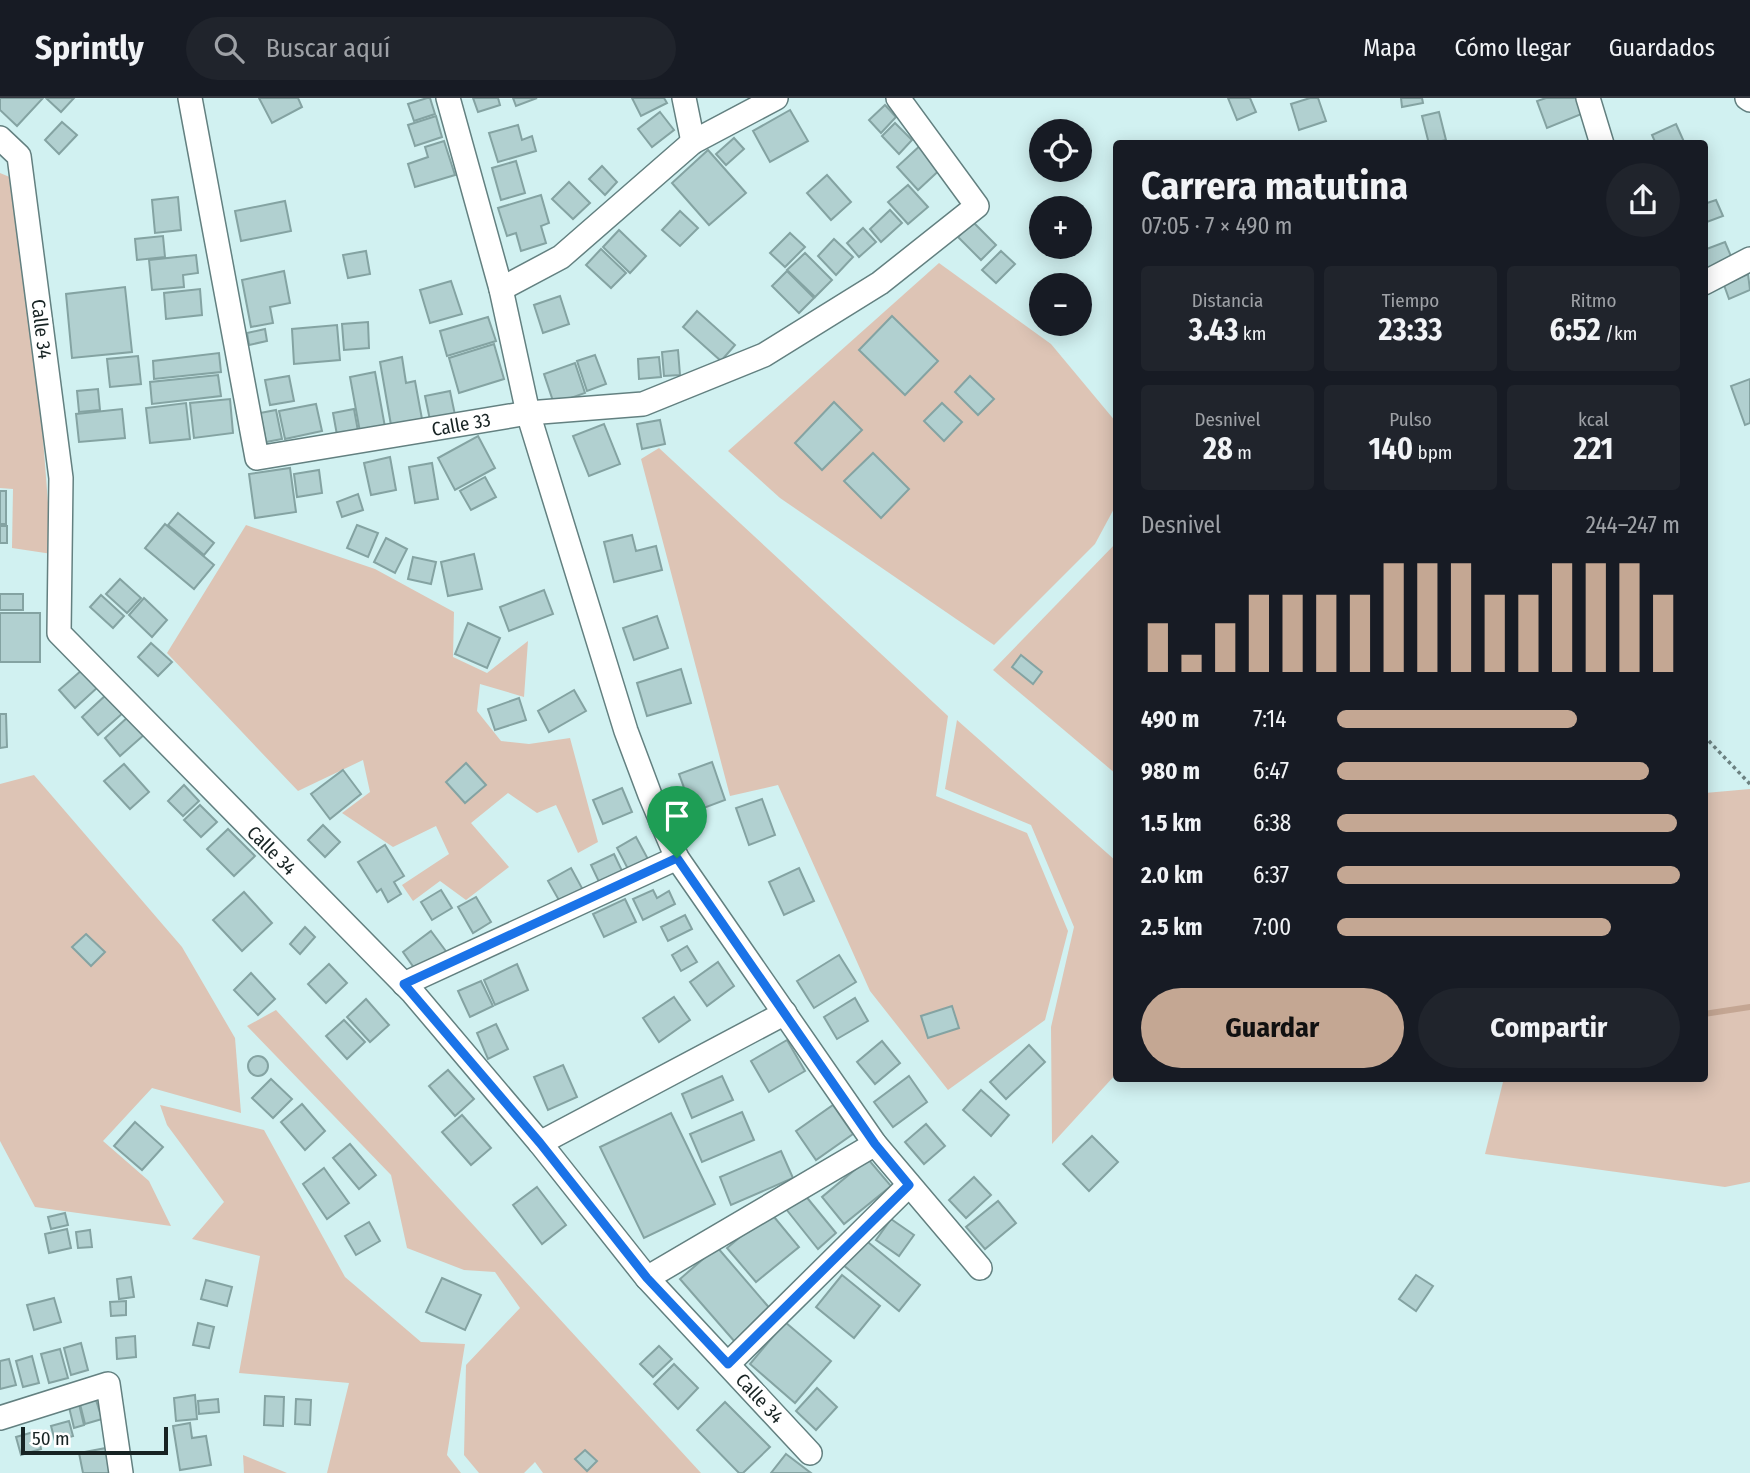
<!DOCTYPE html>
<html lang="es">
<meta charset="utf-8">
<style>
body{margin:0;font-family:"Fira Sans Condensed",sans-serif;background:#20242c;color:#f1f3f6;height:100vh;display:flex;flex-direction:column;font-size:26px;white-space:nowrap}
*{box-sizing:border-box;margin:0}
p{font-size:23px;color:#9ea1a6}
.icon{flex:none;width:38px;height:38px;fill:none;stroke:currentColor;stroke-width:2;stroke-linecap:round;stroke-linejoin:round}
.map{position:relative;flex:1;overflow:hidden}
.side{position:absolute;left:1113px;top:42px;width:595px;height:942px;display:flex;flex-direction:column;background:#171b24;border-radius:7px;box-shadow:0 4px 18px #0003}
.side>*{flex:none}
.buttons{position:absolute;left:1029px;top:21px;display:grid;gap:14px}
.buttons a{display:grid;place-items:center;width:63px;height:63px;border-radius:50%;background:#171b24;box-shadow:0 4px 18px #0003;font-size:35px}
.scale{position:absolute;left:21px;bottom:18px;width:147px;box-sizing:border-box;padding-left:7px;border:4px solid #172323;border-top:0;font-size:19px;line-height:24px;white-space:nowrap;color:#172323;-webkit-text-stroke:5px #fff;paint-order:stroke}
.pin{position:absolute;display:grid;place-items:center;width:60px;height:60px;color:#fff;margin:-72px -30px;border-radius:50% 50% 50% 0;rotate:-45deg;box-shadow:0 0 7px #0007}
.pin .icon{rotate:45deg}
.round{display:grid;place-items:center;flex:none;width:74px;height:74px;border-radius:37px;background:#20242c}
.overview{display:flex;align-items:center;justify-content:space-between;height:119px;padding:0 28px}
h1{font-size:38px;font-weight:700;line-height:52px}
.figures{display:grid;grid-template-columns:repeat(3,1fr);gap:10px;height:119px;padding:7px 28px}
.figures div{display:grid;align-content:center;border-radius:7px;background:#20242c;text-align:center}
.figures b{font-size:30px;font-weight:700}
.figures small{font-size:19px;font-weight:400}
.figures p{font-size:19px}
.chart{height:196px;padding:14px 28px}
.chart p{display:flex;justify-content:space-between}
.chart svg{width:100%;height:126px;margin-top:7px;stroke:#c4a793;stroke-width:6}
.button{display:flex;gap:14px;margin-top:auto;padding:14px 28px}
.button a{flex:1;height:80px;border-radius:42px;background:#c4a793;color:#111;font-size:28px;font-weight:700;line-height:80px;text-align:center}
.button a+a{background:#20242c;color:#f1f3f6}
ul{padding:0 28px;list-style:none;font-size:23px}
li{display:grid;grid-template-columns:112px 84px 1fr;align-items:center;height:52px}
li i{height:18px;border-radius:9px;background:#c4a793}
header{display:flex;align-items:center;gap:42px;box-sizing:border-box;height:98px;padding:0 35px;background:#171b24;border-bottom:2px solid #363941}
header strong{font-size:33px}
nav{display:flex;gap:38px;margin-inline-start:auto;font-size:24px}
.search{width:490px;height:63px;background:#20242c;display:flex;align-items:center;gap:18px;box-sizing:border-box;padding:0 24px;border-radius:38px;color:#9ea1a6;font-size:26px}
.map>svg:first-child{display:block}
.green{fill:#ddc4b5}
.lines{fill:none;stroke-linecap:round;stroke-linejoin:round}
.stream{stroke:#c4a693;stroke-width:6}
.building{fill:#b1d0d0;stroke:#84a3a2;stroke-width:2}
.minor-casing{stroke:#638080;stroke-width:26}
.path{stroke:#6c8181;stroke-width:3.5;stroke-dasharray:3.5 3.5;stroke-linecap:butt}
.minor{stroke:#fff;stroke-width:23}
.route-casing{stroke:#fff;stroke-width:14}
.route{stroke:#1a73e8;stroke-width:9}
.labels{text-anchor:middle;stroke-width:7;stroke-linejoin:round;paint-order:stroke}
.street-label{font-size:19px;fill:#172323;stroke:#fff}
</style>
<header>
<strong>Sprintly</strong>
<div class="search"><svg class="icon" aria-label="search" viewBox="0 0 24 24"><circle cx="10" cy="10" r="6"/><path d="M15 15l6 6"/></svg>Buscar aquí</div>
<nav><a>Mapa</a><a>Cómo llegar</a><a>Guardados</a></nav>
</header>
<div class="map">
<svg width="1750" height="1375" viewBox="0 0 1750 1375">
<rect width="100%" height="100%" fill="#d1f1f1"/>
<g class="green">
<path d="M0 75 12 80 36 251 52 456 12 450 13 391 0 390Z"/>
<path d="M939 165 1051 246 1116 324V407L1095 446 994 547 780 400 728 353Z"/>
<path d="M659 350 948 618 936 698 1027 735 1068 833 1045 922 948 992 870 893 778 687 730 698 641 361Z"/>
<path d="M246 427 375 471 454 514 453 559 487 575 528 543 524 599 480 586 477 613 501 643 529 646 570 640 598 744 578 755 556 707 537 715 508 695 471 725 509 769 466 802 440 783 413 803 402 787 449 756 436 728 393 749 342 715 370 694 363 662 298 693 167 555Z"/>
<path d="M1116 445V676L993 572Z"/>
<path d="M957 622 1116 763V976L1052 1046 1051 929 1074 829 1031 727 945 691Z"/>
<path d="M34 677 182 849 235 940 241 1015 152 990 103 1043 149 1083 171 1128 35 1109 0 1043V686Z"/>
<path d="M1750 691V1084L1725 1089 1485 1056 1504 980H1704L1705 695Z"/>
<path d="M276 912 701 1375H543L535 1364 524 1375H479L464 1357 466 1267 520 1210 495 1174 464 1172 407 1150 391 1077 247 928Z"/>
<path d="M160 1007 264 1032 345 1179 421 1244 465 1246 447 1357 461 1375H327L349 1285 239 1275 260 1158 192 1141 224 1104 167 1027Z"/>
<path d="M243 1357 287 1375H244Z"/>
</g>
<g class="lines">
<path class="stream" d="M1704 916 1750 909"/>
</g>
<g class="building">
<path d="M0 0H43L17 28 0 12Z"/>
<path d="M46 0H74L61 14Z"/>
<path d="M259 0H298L302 9 272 25Z"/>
<path d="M427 0H430L435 16 414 23 408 6Z"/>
<path d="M473 0H498L500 7 478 14Z"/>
<path d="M513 0H537L516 8Z"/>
<path d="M632 0H664L667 5 641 18Z"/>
<path d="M1228 0H1250L1256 14 1237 22Z"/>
<path d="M1310 0H1318L1326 23 1299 32 1291 6Z"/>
<path d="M1401 0H1422L1423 5 1402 9Z"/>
<path d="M1546 0H1578L1584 15 1547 30 1537 3Z"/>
<path d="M885 7 896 19 881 35 869 22Z"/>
<path d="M790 12 808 43 770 64 753 33Z"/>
<path d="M660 14 674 32 652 49 638 31Z"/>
<path d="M1439 14 1446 42 1429 46 1422 18Z"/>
<path d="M436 18 442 39 415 48 408 27Z"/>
<path d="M62 24 77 37 59 56 45 42Z"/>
<path d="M895 25 912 42 899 56 882 38Z"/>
<path d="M1676 26 1685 46H1656L1652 37Z"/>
<path d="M518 27 522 42 532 38 536 53 498 64 489 35Z"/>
<path d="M734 40 744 51 726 67 716 56Z"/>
<path d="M444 43 455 77 415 89 408 66 428 59 425 49Z"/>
<path d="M924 44 945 67 918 92 897 69Z"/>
<path d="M708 52 746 95 709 127 672 85Z"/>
<path d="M516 63 525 95 501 102 492 70Z"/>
<path d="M602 68 617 84 605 97 589 81Z"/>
<path d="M827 77 851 104 831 122 807 95Z"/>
<path d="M569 84 590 105 573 121 552 101Z"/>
<path d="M908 87 928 109 908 126 888 104Z"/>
<path d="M541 97 549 125 541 128 546 145 521 153 516 135 507 138 498 110Z"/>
<path d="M178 99 181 132 155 135 152 102Z"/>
<path d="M1716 102 1723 118 1704 125V106Z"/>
<path d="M285 103 291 133 241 143 235 113Z"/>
<path d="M890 112 902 125 881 144 870 131Z"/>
<path d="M680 113 698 130 680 148 662 132Z"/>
<path d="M973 124 996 147 981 162 958 139Z"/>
<path d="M863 130 876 144 859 159 847 145Z"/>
<path d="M619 132 646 158 630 175 603 149Z"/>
<path d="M790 135 805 149 785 169 770 155Z"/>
<path d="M163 138 165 159 137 162 135 141Z"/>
<path d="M834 141 853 159 836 177 818 158Z"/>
<path d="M1725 144 1733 163 1706 174 1704 152Z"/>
<path d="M601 151 626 175 611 190 586 167Z"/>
<path d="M366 153 370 176 348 180 343 157Z"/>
<path d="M1001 153 1015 166 996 185 982 172Z"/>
<path d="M805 155 832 182 815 199 787 172Z"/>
<path d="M196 157 198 175 183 177 184 189 152 192 149 162Z"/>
<path d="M284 173 290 205 270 209 273 225 251 229 242 182Z"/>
<path d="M787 173 814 200 799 215 772 188Z"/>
<path d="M1748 176 1750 192 1729 201 1724 187Z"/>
<path d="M451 183 462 216 430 225 420 192Z"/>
<path d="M125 189 132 254 72 260 66 196Z"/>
<path d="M200 191 202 217 166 221 164 195Z"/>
<path d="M560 198 569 226 543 235 534 207Z"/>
<path d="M697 213 735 247 721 263 683 229Z"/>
<path d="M892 218 938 263 905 297 859 252Z"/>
<path d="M488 219 496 243 447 258 440 233Z"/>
<path d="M368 224 369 250 344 252 342 226Z"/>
<path d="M337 227 340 262 294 266 292 231Z"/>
<path d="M265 231 267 243 249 247 247 235Z"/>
<path d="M494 246 504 281 459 295 449 260Z"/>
<path d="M678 252 680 277 664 278 662 254Z"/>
<path d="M219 255 221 274 154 281 153 263Z"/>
<path d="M595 257 606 286 587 293 577 263Z"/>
<path d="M138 258 141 286 110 289 107 261Z"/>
<path d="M402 259 406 285 415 283 422 321 391 327 380 264Z"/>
<path d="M659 259 661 279 639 281 638 261Z"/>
<path d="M575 265 585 295 554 306 544 276Z"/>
<path d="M375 274 385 329 360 334 350 279Z"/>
<path d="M218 277 221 298 152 306 150 284Z"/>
<path d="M289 278 294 303 270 307 265 282Z"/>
<path d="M970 278 994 301 978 317 955 294Z"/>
<path d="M1750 281V325L1745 327 1731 288Z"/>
<path d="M98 291 100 312 79 314 77 293Z"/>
<path d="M450 293 455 317 430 322 425 298Z"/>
<path d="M230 301 233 335 194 340 190 305Z"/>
<path d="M834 304 862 332 822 372 795 345Z"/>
<path d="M186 305 190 341 150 345 146 310Z"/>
<path d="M942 305 962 324 944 343 924 323Z"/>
<path d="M316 306 322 333 285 341 279 313Z"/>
<path d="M122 311 125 340 79 344 76 316Z"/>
<path d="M354 311 358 333 337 337 333 315Z"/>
<path d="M276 312 282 341 266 344 260 315Z"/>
<path d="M660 322 665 346 642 351 637 326Z"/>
<path d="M604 326 620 366 589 378 573 338Z"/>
<path d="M478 338 495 370 455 392 438 360Z"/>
<path d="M873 355 909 391 881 420 844 383Z"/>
<path d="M390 359 396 392 371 397 364 365Z"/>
<path d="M432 365 438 401 415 405 409 369Z"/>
<path d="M290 370 296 414 255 420 249 376Z"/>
<path d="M319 372 322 395 297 399 294 376Z"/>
<path d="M485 379 496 399 471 412 460 393Z"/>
<rect x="0" y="393" width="6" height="33"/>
<path d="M358 396 363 412 342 419 337 404Z"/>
<path d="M178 415 214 445 204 457 168 427Z"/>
<path d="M165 426 214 467 194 491 145 450Z"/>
<path d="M357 427 378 435 368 459 347 450Z"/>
<rect x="0" y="428" width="7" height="17"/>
<path d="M632 437 636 453 656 448 662 472 614 484 604 444Z"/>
<path d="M386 440 407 451 395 475 374 464Z"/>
<path d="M474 456 482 491 448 498 441 464Z"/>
<path d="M413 459 436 464 431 486 408 481Z"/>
<path d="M120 481 141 500 127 515 106 496Z"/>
<path d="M544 492 553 516 509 533 500 509Z"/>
<rect x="0" y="496" width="23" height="16"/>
<path d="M101 497 124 518 113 530 90 509Z"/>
<path d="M144 500 167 522 152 539 129 517Z"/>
<rect x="0" y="515" width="40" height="49"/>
<path d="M657 518 668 550 634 562 623 530Z"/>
<path d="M468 525 500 540 487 570 455 556Z"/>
<path d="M151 545 172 564 158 578 138 559Z"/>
<path d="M1021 557 1042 574 1033 586 1012 569Z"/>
<path d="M681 571 691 605 647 618 637 585Z"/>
<path d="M82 572 98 589 75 610 59 592Z"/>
<path d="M574 592 586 613 549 634 538 613Z"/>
<path d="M107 596 124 614 98 637 82 619Z"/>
<path d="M519 600 526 622 495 632 488 611Z"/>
<path d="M0 616H6L7 649 0 650Z"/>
<path d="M129 618 145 636 120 658 105 640Z"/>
<path d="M712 664 725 702 693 714 679 676Z"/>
<path d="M466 665 486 687 465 705 446 684Z"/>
<path d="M124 666 149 694 130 711 104 683Z"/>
<path d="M343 672 361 696 330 721 311 696Z"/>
<path d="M184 687 199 703 183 718 168 703Z"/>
<path d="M622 690 632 714 603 726 593 702Z"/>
<path d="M762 701 775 737 749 747 736 710Z"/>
<path d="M200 707 217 724 201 739 184 722Z"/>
<path d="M323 727 340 744 325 759 308 742Z"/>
<path d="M228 731 255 758 234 778 207 751Z"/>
<path d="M636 739 649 763 629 773 617 750Z"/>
<path d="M385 747 404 778 394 784 401 796 388 804 381 791 377 794 358 764Z"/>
<path d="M614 756 623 775 600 786 591 767Z"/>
<path d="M571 770 583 792 560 804 548 783Z"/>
<path d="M799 770 814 803 784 817 769 784Z"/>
<path d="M441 792 452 810 432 822 421 804Z"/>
<path d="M653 792 657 800 669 793 675 806 643 822 633 801Z"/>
<path d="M244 794 272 825 242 853 213 822Z"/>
<path d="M476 799 491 824 473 835 458 809Z"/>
<path d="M625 801 636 824 604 839 593 816Z"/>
<path d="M685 817 692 831 668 843 661 829Z"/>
<path d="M305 829 315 839 300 856 290 846Z"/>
<path d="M431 833 448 856 419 877 403 854Z"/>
<path d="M86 836 105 854 91 868 72 849Z"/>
<path d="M687 848 697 864 681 873 672 857Z"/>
<path d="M839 857 856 884 814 910 797 883Z"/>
<path d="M718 864 734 888 707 908 690 884Z"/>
<path d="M329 866 347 885 326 905 308 886Z"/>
<path d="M517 866 528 892 495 907 484 882Z"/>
<path d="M251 875 275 901 258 917 234 892Z"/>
<path d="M481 883 493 908 470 919 458 893Z"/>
<path d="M674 899 690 922 659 944 643 920Z"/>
<path d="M855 900 868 923 837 941 824 919Z"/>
<path d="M366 901 389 927 370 944 347 919Z"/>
<path d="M952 908 959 930 928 940 921 918Z"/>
<path d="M344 922 365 944 347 961 326 938Z"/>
<path d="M496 926 508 951 488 961 477 935Z"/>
<path d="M787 942 805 973 769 994 751 963Z"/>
<path d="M882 943 900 965 875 986 857 964Z"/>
<path d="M1029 947 1045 964 1006 1001 990 984Z"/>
<circle cx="258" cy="968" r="10"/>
<path d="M563 967 577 999 548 1012 534 979Z"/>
<path d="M448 972 474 1001 455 1018 429 988Z"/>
<path d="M722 978 733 1002 692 1020 682 996Z"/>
<path d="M909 978 927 1004 893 1029 874 1004Z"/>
<path d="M271 981 292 1001 273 1020 252 1000Z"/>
<path d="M981 992 1009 1017 991 1038 963 1012Z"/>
<path d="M302 1006 325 1033 305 1052 281 1024Z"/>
<path d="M833 1007 853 1036 816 1062 796 1033Z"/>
<path d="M742 1014 754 1042 702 1064 690 1036Z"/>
<path d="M671 1015 715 1106 644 1140 600 1049Z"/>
<path d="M462 1017 491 1050 471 1067 442 1034Z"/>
<path d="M135 1024 163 1049 142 1072 114 1048Z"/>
<path d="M926 1026 945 1048 924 1066 905 1044Z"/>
<path d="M1092 1038 1118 1064 1089 1093 1063 1066Z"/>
<path d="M350 1046 376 1077 359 1091 333 1060Z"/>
<path d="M781 1053 793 1080 731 1107 720 1079Z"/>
<path d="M868 1061 891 1088 844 1126 822 1099Z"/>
<path d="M324 1070 349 1105 327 1121 303 1086Z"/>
<path d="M974 1079 991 1097 966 1120 949 1102Z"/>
<path d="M537 1089 566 1127 542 1146 513 1107Z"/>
<path d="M804 1096 836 1135 818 1151 786 1111Z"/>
<path d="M998 1103 1016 1125 985 1151 966 1129Z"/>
<path d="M770 1114 799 1149 756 1184 727 1150Z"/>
<path d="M65 1115 68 1127 51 1131 48 1119Z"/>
<path d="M891 1121 914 1137 899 1158 876 1142Z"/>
<path d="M369 1124 380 1143 356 1157 345 1138Z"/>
<path d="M67 1131 71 1150 49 1155 45 1136Z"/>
<path d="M90 1132 92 1149 78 1150 76 1134Z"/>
<path d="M863 1140 920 1187 899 1213 842 1166Z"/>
<path d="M717 1149 772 1213 735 1244 680 1181Z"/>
<path d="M842 1177 880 1208 854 1240 816 1209Z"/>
<path d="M1416 1177 1433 1188 1416 1213 1399 1201Z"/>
<path d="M131 1179 134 1199 119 1201 117 1181Z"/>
<path d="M442 1180 481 1197 465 1232 426 1214Z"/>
<path d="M206 1182 232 1189 227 1208 201 1201Z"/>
<path d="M54 1200 61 1224 34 1232 27 1207Z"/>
<path d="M126 1203V1217L111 1218 110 1204Z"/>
<path d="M785 1224 831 1263 795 1305 750 1266Z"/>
<path d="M198 1225 214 1229 209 1250 193 1247Z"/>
<path d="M135 1238 136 1259 117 1261 116 1240Z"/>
<path d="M81 1245 88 1272 71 1277 64 1250Z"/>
<path d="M659 1248 672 1261 653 1279 640 1266Z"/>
<path d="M60 1251 68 1280 49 1285 41 1256Z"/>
<path d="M32 1258 39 1285 23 1289 16 1263Z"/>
<path d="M9 1261 16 1287 0 1291V1263Z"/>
<path d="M674 1266 698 1290 678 1311 654 1286Z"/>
<path d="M817 1290 837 1309 816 1332 796 1313Z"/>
<path d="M195 1297 197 1321 176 1323 174 1300Z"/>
<path d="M265 1298 284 1299 283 1328 264 1327Z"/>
<path d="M218 1301 219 1314 199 1316 198 1303Z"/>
<path d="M296 1301 311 1302 310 1327 295 1326Z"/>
<path d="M96 1302 102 1321 85 1326 80 1306Z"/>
<path d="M725 1304 770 1349 743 1375H739L697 1332Z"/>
<path d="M79 1306 84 1327 74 1330 69 1309Z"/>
<path d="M69 1323 73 1338 55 1343 51 1328Z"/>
<path d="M190 1325 192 1340 206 1338 211 1367 180 1372 173 1328Z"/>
<path d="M37 1333 41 1351 21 1357 16 1339Z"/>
<path d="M106 1350 111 1375H83L79 1355Z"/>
<path d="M585 1352 597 1363 587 1373 575 1361Z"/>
<path d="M786 1356 811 1375H771Z"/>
</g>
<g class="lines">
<defs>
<g id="minor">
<path d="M190 0 257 360 528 315 643 306 764 257 880 185 977 108 898 0"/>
<path d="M448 0 501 191 528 315 626 633 650 697 677 760 875 1046 980 1170"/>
<path d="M684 0 693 44"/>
<path d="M1588 0 1602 46"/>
<path d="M1747 0 1750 2"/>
<path d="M0 40 19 58 61 380 59 535 413 895 540 1045 647 1180 810 1355"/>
<path d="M1704 185 1750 161"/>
<path d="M501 191 561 159 693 44 776 0"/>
<path d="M404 886 677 760"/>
<path d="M540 1045 785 915"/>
<path d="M647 1180 875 1046"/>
<path d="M728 1266 909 1087"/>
<path d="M0 1320 108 1286 121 1375"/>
</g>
</defs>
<use href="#minor" class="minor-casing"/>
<path class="path" d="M1704 638 1750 686"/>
<use href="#minor" class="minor"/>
</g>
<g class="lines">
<defs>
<path id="route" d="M677 760 875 1046 909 1087 728 1266 647 1180 540 1045 404 886Z"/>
</defs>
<use href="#route" class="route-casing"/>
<use href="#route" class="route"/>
</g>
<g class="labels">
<g class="street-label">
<text transform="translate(42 231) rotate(83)" y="7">Calle 34</text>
<text transform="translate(461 326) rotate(-10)" y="7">Calle 33</text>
<text transform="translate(272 752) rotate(45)" y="7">Calle 34</text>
<text transform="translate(760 1300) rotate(47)" y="7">Calle 34</text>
</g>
</g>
</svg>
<div class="buttons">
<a><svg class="icon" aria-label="locate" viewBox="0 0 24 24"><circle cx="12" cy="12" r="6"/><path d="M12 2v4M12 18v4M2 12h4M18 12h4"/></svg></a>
<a>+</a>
<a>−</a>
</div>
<div class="scale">50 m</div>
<div class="pin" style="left:677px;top:760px;background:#1e9e55"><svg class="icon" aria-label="arrive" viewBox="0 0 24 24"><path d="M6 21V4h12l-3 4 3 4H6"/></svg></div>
<section class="side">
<div class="overview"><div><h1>Carrera matutina</h1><p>07:05 · 7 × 490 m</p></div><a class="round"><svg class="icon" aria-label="share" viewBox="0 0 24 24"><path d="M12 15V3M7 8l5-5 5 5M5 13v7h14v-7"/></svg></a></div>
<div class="figures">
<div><p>Distancia</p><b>3.43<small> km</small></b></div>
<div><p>Tiempo</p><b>23:33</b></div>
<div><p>Ritmo</p><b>6:52<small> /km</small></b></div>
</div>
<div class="figures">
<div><p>Desnivel</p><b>28<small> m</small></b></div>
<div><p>Pulso</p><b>140<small> bpm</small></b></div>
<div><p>kcal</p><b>221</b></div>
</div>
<div class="chart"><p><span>Desnivel</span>244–247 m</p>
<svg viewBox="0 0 160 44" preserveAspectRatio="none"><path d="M5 44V27M15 44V38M25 44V27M35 44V17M45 44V17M55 44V17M65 44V17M75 44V6M85 44V6M95 44V6M105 44V17M115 44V17M125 44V6M135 44V6M145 44V6M155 44V17"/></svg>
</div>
<ul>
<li><b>490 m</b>7:14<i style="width:70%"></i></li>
<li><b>980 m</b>6:47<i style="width:91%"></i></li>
<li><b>1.5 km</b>6:38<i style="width:99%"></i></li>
<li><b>2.0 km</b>6:37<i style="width:100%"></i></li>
<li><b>2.5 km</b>7:00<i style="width:80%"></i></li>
</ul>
<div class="button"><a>Guardar</a><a>Compartir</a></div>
</section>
</div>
